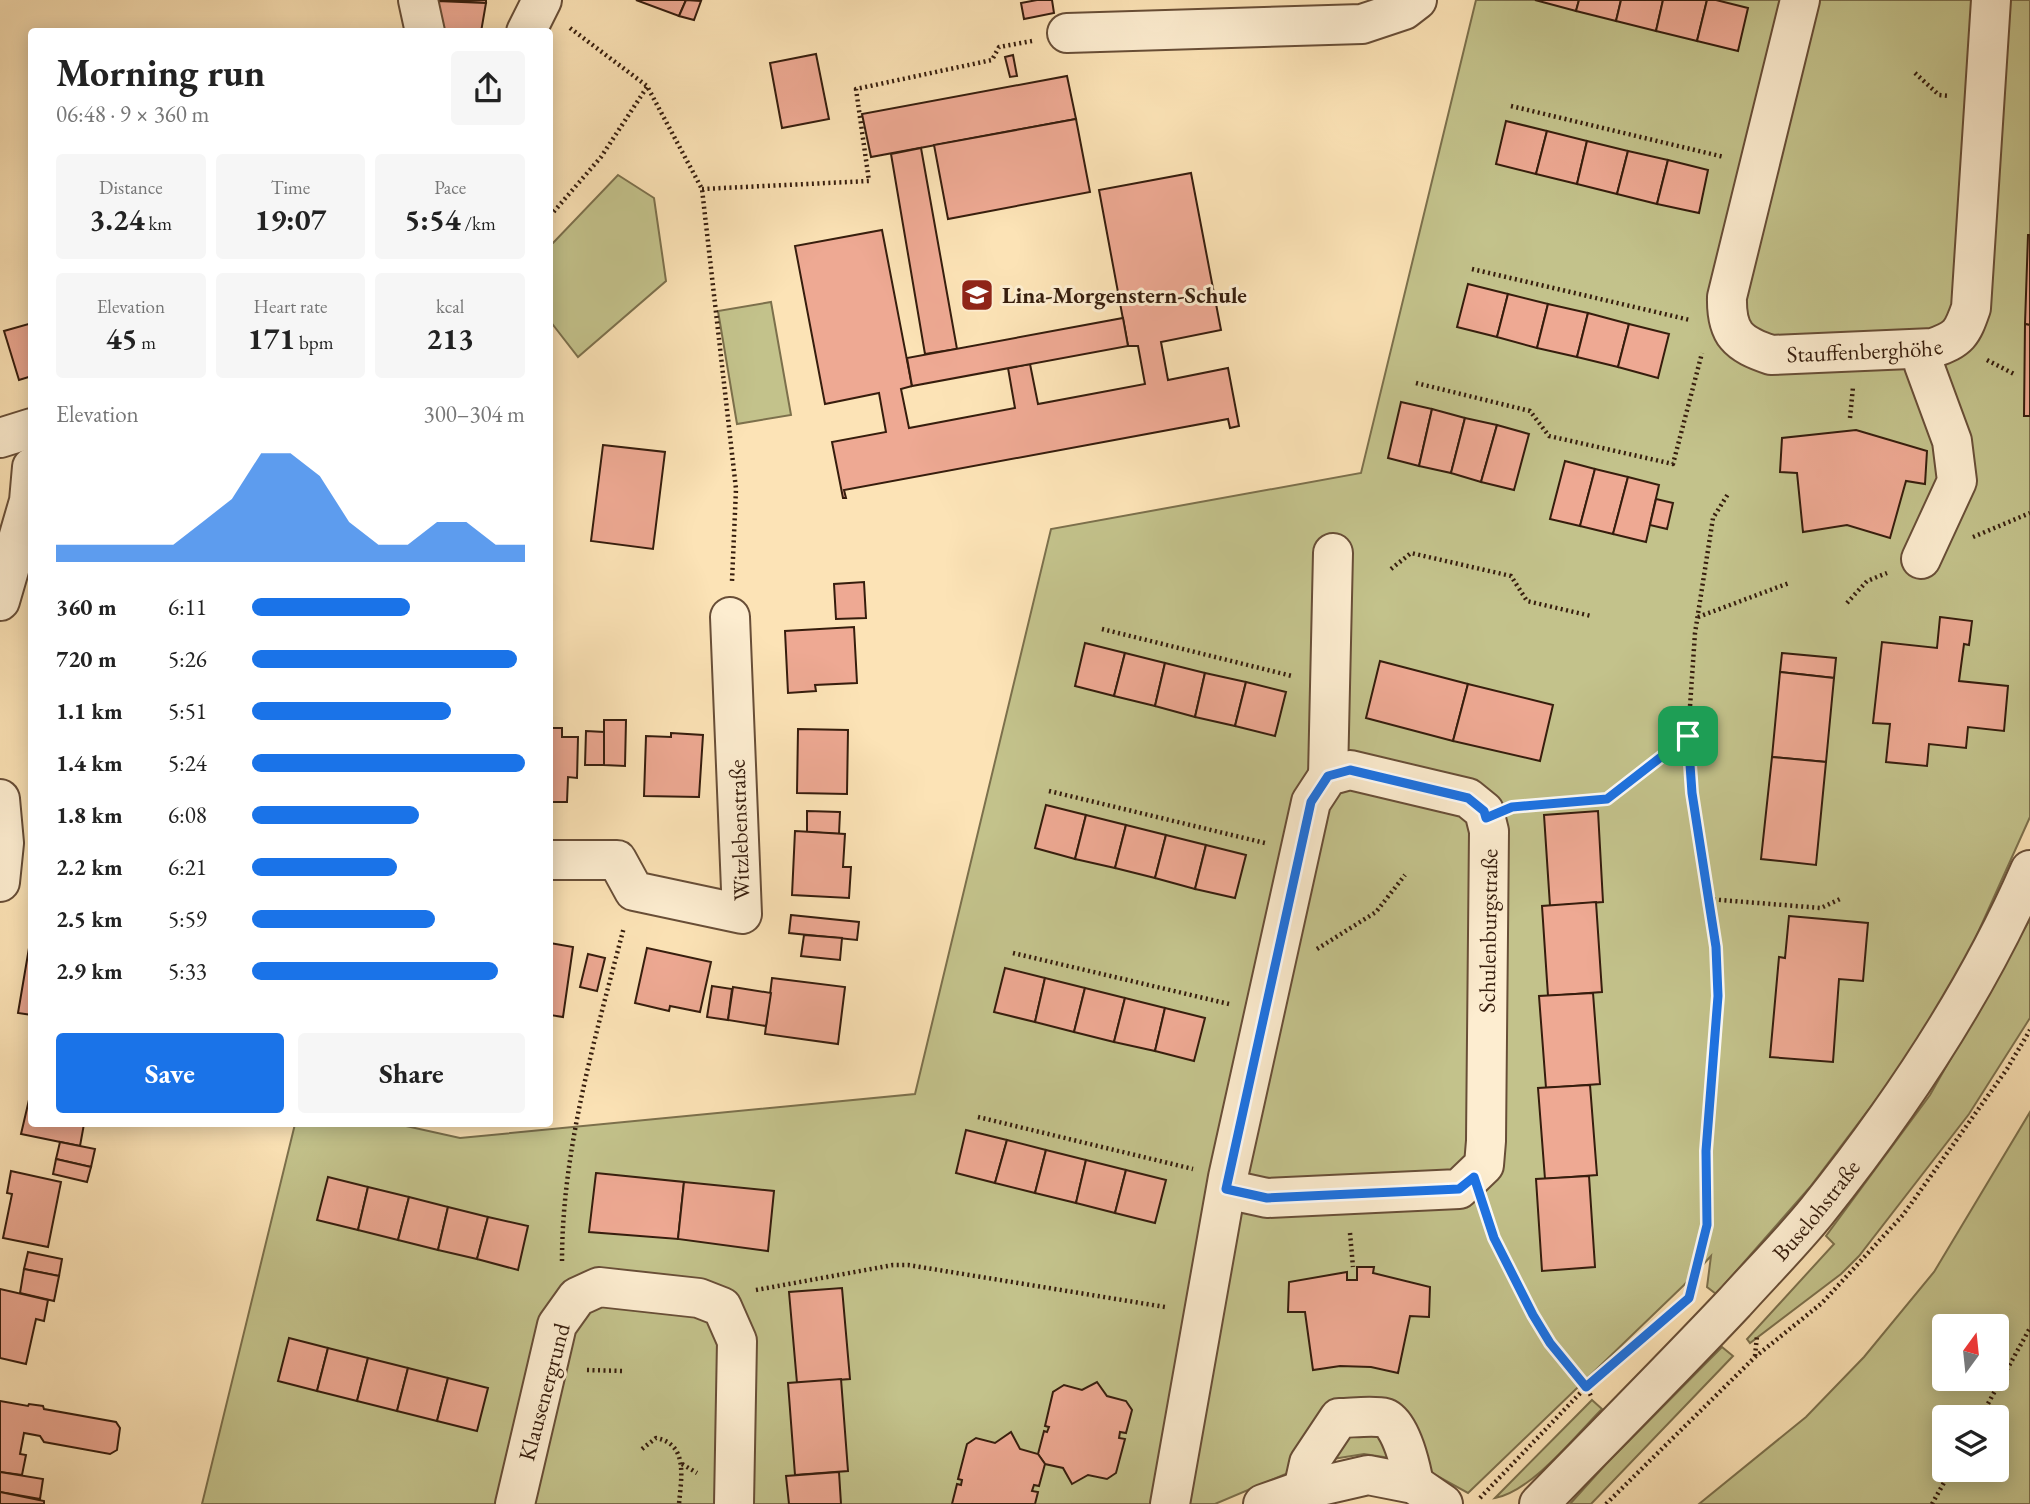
<!DOCTYPE html>
<meta charset="utf-8">
<style>
body{margin:0;font-family:"EB Garamond",serif;background:#f6f6f6;color:#222;height:100vh;display:flex;flex-direction:column;font-size:26px;white-space:nowrap}
*{box-sizing:border-box;margin:0}
p{font-size:23px;color:#767676}
.icon{flex:none;width:38px;height:38px;fill:none;stroke:currentColor;stroke-width:2;stroke-linecap:round;stroke-linejoin:round}
.map{position:relative;flex:1;overflow:hidden}
.drawer{position:absolute;left:28px;top:28px;width:525px;height:1099px;display:flex;flex-direction:column;background:#fff;border-radius:7px;box-shadow:0 4px 18px #0003}
.drawer>*{flex:none}
.needle{width:46px;rotate:15deg}
.controls{position:absolute;left:1932px;top:1314px;display:grid;gap:14px}
.controls a{display:grid;place-items:center;width:77px;height:77px;border-radius:7px;background:#fff;box-shadow:0 4px 18px #0003;font-size:35px}
.pin{position:absolute;display:grid;place-items:center;width:60px;height:60px;color:#fff;margin:-30px;border-radius:14px;box-shadow:0 4px 10px #0006}
.round{display:grid;place-items:center;flex:none;width:74px;height:74px;border-radius:7px;background:#f6f6f6}
.head{display:flex;align-items:center;justify-content:space-between;height:119px;padding:0 28px}
h1{font-size:38px;font-weight:700;line-height:52px}
.figures{display:grid;grid-template-columns:repeat(3,1fr);gap:10px;height:119px;padding:7px 28px}
.figures div{display:grid;align-content:center;border-radius:7px;background:#f6f6f6;text-align:center}
.figures b{font-size:30px;font-weight:700}
.figures small{font-size:19px;font-weight:400}
.figures p{font-size:19px}
.chart{height:196px;padding:14px 28px}
.chart p{display:flex;justify-content:space-between}
.chart svg{width:100%;height:126px;margin-top:7px;fill:#1a73e8;opacity:.7}
.cta{display:flex;gap:14px;margin-top:auto;padding:14px 28px}
.cta a{flex:1;height:80px;border-radius:7px;background:#1a73e8;color:#fff;font-size:28px;font-weight:700;line-height:80px;text-align:center}
.cta a+a{background:#f6f6f6;color:#222}
ul{padding:0 28px;list-style:none;font-size:23px}
li{display:grid;grid-template-columns:112px 84px 1fr;align-items:center;height:52px}
li i{height:18px;border-radius:9px;background:#1a73e8}
.map>svg:first-child{display:block}
.green{fill:#c3c28b;stroke:#7c704c;stroke-width:2;fill-rule:evenodd}
.building{fill:#eea993;stroke:#361d0d;stroke-width:2}
.lines{fill:none;stroke-linecap:round;stroke-linejoin:round}
.minor-casing{stroke:#684e37;stroke-width:42}
.path{stroke:#361d0d;stroke-width:4.5;stroke-dasharray:2 3.5;stroke-linecap:butt}
.minor{stroke:#fdedd0;stroke-width:38}
.route-casing{stroke:#fff;stroke-width:14}
.route{stroke:#1a73e8;stroke-width:9}
.labels{text-anchor:middle;stroke-width:6;stroke-linejoin:round;paint-order:stroke}
.poi-label{font-size:23px;font-weight:bold;fill:#361d0d;stroke:#fdedd0;text-anchor:start}
.street-label{font-size:23px;fill:#361d0d;stroke:#fdedd0}
</style>
<div class="map">
<svg width="2030" height="1504" viewBox="0 0 2030 1504">
<rect width="100%" height="100%" fill="#fce3b6"/>
<filter id="stains"><feTurbulence type="fractalNoise" baseFrequency=".00286" numOctaves="4"/><feColorMatrix values="0 0 0 0 .2 0 0 0 0 .09 0 0 0 0 .02 0 0 0 .5 -.17"/></filter>
<radialGradient id="worn" r=".72"><stop offset=".6" stop-color="#630" stop-opacity="0"/><stop offset="1" stop-color="#630" stop-opacity=".3"/></radialGradient>
<g class="green">
<path d="M1476 0H2030V817L1963 966 1897 1072 1810 1187 1716 1294 1707 1287 1711 1256 1684 1285 1468 1493 1410 1461 1364 1454 1314 1462 1215 1504H202L295 1124H397L460 1138 915 1094 1051 529 1361 473Z"/>
<path d="M618 175 654 198 666 281 578 357 550 321V243H553Z"/>
<path d="M771 302 791 415 737 424 718 311Z"/>
<path d="M2030 919V1018L1969 1114 1859 1256 1841 1274 1750 1343 1747 1339 1834 1244 1826 1236 1930 1095Z"/>
<path d="M2030 1112V1504H1699L1806 1417 1864 1357 1934 1272ZM1944 1326H1997V1379H1944ZM1944 1418H1997V1470H1944Z"/>
<path d="M1722 1347 1733 1356 1591 1504H1570L1606 1464Z"/>
<path d="M1592 1400 1602 1409C1575 1436 1532 1491 1495 1498Z"/>
</g>
<g class="building">
<path d="M437 0H486V3Z"/>
<path d="M636 0H686L679 16Z"/>
<path d="M686 0 701 1 694 20 679 16Z"/>
<path d="M1037 0H1052L1054 13 1024 19 1021 3Z"/>
<path d="M1535 0H1579L1576 11Z"/>
<path d="M1579 0H1621L1616 21 1576 11Z"/>
<path d="M1621 0H1663L1656 31 1616 21Z"/>
<path d="M1663 0H1707L1697 41 1656 31Z"/>
<path d="M1707 0H1716L1748 8 1738 51 1697 41Z"/>
<path d="M437 1 486 3 481 32H435Z"/>
<path d="M816 54 829 119 782 128 770 63Z"/>
<path d="M1013 55 1017 76 1010 77 1005 57Z"/>
<path d="M1067 76 1076 119 871 157 862 114Z"/>
<path d="M1076 119 1090 192 948 219 934 145Z"/>
<path d="M1506 121 1547 131 1536 174 1496 164Z"/>
<path d="M1547 131 1587 141 1577 184 1536 174Z"/>
<path d="M1587 141 1628 151 1617 194 1577 184Z"/>
<path d="M921 148 957 349 925 354 891 154Z"/>
<path d="M1628 151 1668 160 1657 204 1617 194Z"/>
<path d="M1668 160 1708 170 1699 213 1657 204Z"/>
<path d="M1191 173 1221 330 1161 342 1168 380 1228 368 1239 426 1230 428 1228 419 844 490 846 498H843L832 442 886 432 879 393 825 404 795 246 882 230 912 386 901 389 909 428 1015 408 1008 368 1030 364 1038 404 1145 384 1138 346H1128L1099 190Z"/>
<path d="M2028 235H2030V325L2025 324Z"/>
<path d="M1468 284 1508 294 1497 337 1457 327Z"/>
<path d="M1508 294 1548 304 1537 348 1497 337Z"/>
<path d="M1548 304 1588 313 1577 357 1537 348Z"/>
<path d="M1588 313 1629 324 1618 367 1577 357Z"/>
<path d="M1123 318 1128 346 912 386 907 358Z"/>
<path d="M32 323V376L19 380 4 331Z"/>
<path d="M1629 324 1669 334 1658 378 1618 367Z"/>
<path d="M2025 324 2030 325V416H2024Z"/>
<path d="M1401 402 1432 409 1419 466 1388 458Z"/>
<path d="M1432 409 1465 418 1451 473 1419 466Z"/>
<path d="M1465 418 1497 425 1481 482 1451 473Z"/>
<path d="M1497 425 1529 434 1514 490 1481 482Z"/>
<path d="M1856 430 1927 451 1925 484 1906 481 1890 538 1847 525 1803 532 1797 473 1780 472 1782 438Z"/>
<path d="M603 445 665 452 653 549 591 541Z"/>
<path d="M1565 461 1595 469 1580 526 1550 519Z"/>
<path d="M1595 469 1628 477 1613 534 1580 526Z"/>
<path d="M1628 477 1659 485 1646 542 1613 534Z"/>
<path d="M1656 499 1673 503 1667 529 1650 525Z"/>
<path d="M864 582 866 618 836 619 834 584Z"/>
<path d="M1940 617 1972 621 1969 645 1964 644 1959 681 2008 686 2004 731 1968 727 1966 748 1929 744 1927 766 1886 762 1890 724 1873 723 1882 642 1937 648Z"/>
<path d="M854 627 857 683 815 685 816 691 788 693 785 631Z"/>
<path d="M1085 643 1125 653 1114 696 1075 686Z"/>
<path d="M1125 653 1165 663 1155 706 1114 696Z"/>
<path d="M1782 653 1836 658 1834 678 1780 672Z"/>
<path d="M1380 661 1468 684 1453 741 1366 718Z"/>
<path d="M1165 663 1205 673 1195 717 1155 706Z"/>
<path d="M1780 672 1834 678 1826 762 1772 757Z"/>
<path d="M1205 673 1246 682 1235 726 1195 717Z"/>
<path d="M1246 682 1286 692 1275 736 1235 726Z"/>
<path d="M1468 684 1553 705 1540 761 1453 741Z"/>
<path d="M604 720H626L625 766 604 765Z"/>
<path d="M550 728H562V737H578L577 778 568 777 567 802H550Z"/>
<path d="M798 729 848 730 847 794 797 793Z"/>
<path d="M586 731 604 732V765H585Z"/>
<path d="M671 733 703 735 699 797 644 796 646 736 671 737Z"/>
<path d="M1772 757 1826 762 1816 865 1761 859Z"/>
<path d="M1046 805 1086 815 1075 859 1035 848Z"/>
<path d="M807 811 840 812 839 834 807 832Z"/>
<path d="M1598 811 1603 902 1550 906 1544 815Z"/>
<path d="M1086 815 1126 825 1115 868 1075 859Z"/>
<path d="M1126 825 1166 835 1155 878 1115 868Z"/>
<path d="M795 831 845 834 843 867H851L849 898 792 895Z"/>
<path d="M1166 835 1206 845 1195 889 1155 878Z"/>
<path d="M1206 845 1246 855 1235 898 1195 889Z"/>
<path d="M1596 902 1602 992 1548 996 1542 906Z"/>
<path d="M791 915 859 922 857 940 789 933Z"/>
<path d="M1789 916 1868 923 1863 981 1839 979 1833 1062 1770 1057 1779 957 1785 958Z"/>
<path d="M804 935 842 938 840 960 801 956Z"/>
<path d="M30 942H32V1015L18 1013Z"/>
<path d="M550 943 573 947 563 1017 550 1015Z"/>
<path d="M647 948 711 962 700 1012 670 1006 669 1011 635 1003Z"/>
<path d="M588 954 605 958 597 991 580 987Z"/>
<path d="M1005 968 1045 978 1035 1022 994 1012Z"/>
<path d="M772 978 845 987 838 1044 765 1034Z"/>
<path d="M1045 978 1085 988 1074 1032 1035 1022Z"/>
<path d="M712 986 732 989 728 1020 707 1017Z"/>
<path d="M733 987 771 993 766 1026 728 1020Z"/>
<path d="M1085 988 1125 998 1114 1042 1074 1032Z"/>
<path d="M1593 993 1600 1084 1546 1088 1539 996Z"/>
<path d="M1125 998 1165 1008 1155 1051 1114 1042Z"/>
<path d="M1165 1008 1205 1018 1194 1061 1155 1051Z"/>
<path d="M1590 1085 1597 1175 1545 1179 1538 1088Z"/>
<path d="M32 1087V1124H84L80 1146 21 1134Z"/>
<path d="M966 1130 1007 1140 995 1183 956 1173Z"/>
<path d="M1007 1140 1046 1150 1035 1193 995 1183Z"/>
<path d="M60 1142 95 1149 91 1167 56 1159Z"/>
<path d="M1046 1150 1086 1160 1076 1203 1035 1193Z"/>
<path d="M56 1159 91 1167 87 1182 53 1174Z"/>
<path d="M1086 1160 1126 1170 1115 1213 1076 1203Z"/>
<path d="M1126 1170 1166 1180 1155 1223 1115 1213Z"/>
<path d="M11 1171 61 1182 48 1247 3 1238 12 1194 7 1193Z"/>
<path d="M596 1173 684 1182 678 1239 589 1232Z"/>
<path d="M1589 1176 1595 1267 1542 1271 1536 1179Z"/>
<path d="M328 1177 368 1187 358 1230 317 1220Z"/>
<path d="M684 1182 774 1191 768 1251 678 1239Z"/>
<path d="M368 1187 409 1197 398 1240 358 1230Z"/>
<path d="M409 1197 448 1207 438 1250 398 1240Z"/>
<path d="M448 1207 488 1217 477 1259 438 1250Z"/>
<path d="M488 1217 528 1226 518 1270 477 1259Z"/>
<path d="M28 1252 62 1259 59 1276 24 1269Z"/>
<path d="M1357 1267H1374L1373 1273 1430 1287 1429 1317 1410 1316 1398 1373 1371 1367 1340 1366 1313 1370 1305 1312H1288L1289 1282 1347 1272V1280H1357Z"/>
<path d="M24 1269 59 1276 54 1301 20 1293Z"/>
<path d="M842 1288 850 1379 797 1383 789 1292Z"/>
<path d="M0 1289 48 1300 44 1321 36 1319 26 1364 0 1358Z"/>
<path d="M289 1338 328 1348 317 1391 278 1381Z"/>
<path d="M328 1348 368 1358 357 1401 317 1391Z"/>
<path d="M368 1358 408 1368 397 1411 357 1401Z"/>
<path d="M408 1368 448 1378 437 1421 397 1411Z"/>
<path d="M448 1378 488 1388 477 1431 437 1421Z"/>
<path d="M841 1379 848 1471 795 1475 788 1383Z"/>
<path d="M1097 1382 1107 1396 1126 1401 1132 1410 1126 1433 1120 1432 1119 1438 1125 1439 1116 1473 1107 1479 1088 1475 1072 1484 1063 1468 1045 1464 1038 1454 1044 1431 1047 1432 1049 1427 1045 1426 1053 1392 1064 1385 1082 1390Z"/>
<path d="M0 1401 28 1406 29 1404 43 1406 44 1409 116 1422 120 1428 117 1450 110 1454 44 1442 40 1436 24 1433 20 1454 26 1455 22 1475 0 1472Z"/>
<path d="M1011 1432 1020 1449 1038 1454 1045 1464 1039 1486 1034 1485 1032 1491 1038 1492 1035 1504H952L957 1484 961 1485 962 1480 958 1479 967 1444 976 1438 995 1443Z"/>
<path d="M0 1472 43 1479 40 1499 0 1492Z"/>
<path d="M839 1472 841 1504H789L786 1476Z"/>
<path d="M0 1492 44 1501V1504H0Z"/>
</g>
<g class="lines">
<defs>
<g id="minor">
<path d="M418 0 425 32"/>
<path id="s1" d="M1800 0 1727 297C1726 334 1738 344 1771 355L1933 348C1959 339 1962 334 1971 308L1991 0"/>
<path d="M526 32 542 0"/>
<path d="M1067 33 1362 24 1404 10 1417 0"/>
<path d="M0 438 32 428"/>
<path d="M1921 559 1957 481 1952 441 1924 365 1921 349"/>
<path d="M0 601 29 501 32 467"/>
<path d="M1328 776 1333 553"/>
<path d="M0 799 4 843 0 882"/>
<path d="M550 860H617L634 891 742 914 730 617"/>
<path d="M1303 1490 1309 1463 1339 1418C1351 1418 1374 1415 1385 1418 1401 1424 1411 1468 1414 1484"/>
<path d="M515 1504 557 1325 577 1297 599 1287 699 1298 722 1307 737 1341 734 1504"/>
<path d="M1170 1504 1228 1177 1311 802 1328 776 1350 770 1468 798 1484 811 1489 831 1486 1141 1484 1165 1459 1189 1267 1198 1226 1189"/>
<path d="M1263 1504 1303 1490 1368 1475 1414 1484 1443 1504"/>
<path id="s2" d="M1539 1504C1604 1437 1671 1370 1735 1302 1762 1272 1791 1243 1817 1211 1901 1106 1976 994 2030 870"/>
</g>
</defs>
<use href="#minor" class="minor-casing"/>
<g class="path">
<path d="M570 28 647 86 702 189 736 489 732 581"/>
<path d="M1915 73 1939 95 1949 96"/>
<path d="M1511 106 1724 157"/>
<path d="M702 189 869 181 856 89 992 60 999 47 1032 41"/>
<path d="M550 216 601 157 647 87"/>
<path d="M1472 269 1690 320"/>
<path d="M1987 360 2014 374"/>
<path d="M1416 383 1530 411 1549 436 1673 464 1702 353"/>
<path d="M1850 418 1853 387"/>
<path d="M1973 537 2030 513"/>
<path d="M1391 569 1411 553 1511 576 1527 601 1591 616"/>
<path d="M1847 603 1867 581 1887 573"/>
<path d="M1698 617 1789 583"/>
<path d="M1102 629 1292 676"/>
<path d="M1049 791 1265 843"/>
<path d="M1523 806 1607 799 1688 736"/>
<path d="M1708 899 1821 908 1840 899"/>
<path d="M1317 949 1376 912 1405 875"/>
<path d="M1013 953 1229 1004"/>
<path d="M978 1117 1193 1169"/>
<path d="M1486 1214C1500 1258 1524 1302 1548 1340 1561 1360 1581 1375 1591 1396"/>
<path d="M1350 1233 1353 1267"/>
<path d="M562 1261C562 1148 596 1035 624 927"/>
<path d="M756 1290 893 1265H908L1165 1307"/>
<path d="M1691 1290 1707 1225 1706 1151 1718 996 1715 947 1692 793 1688 736 1695 633 1713 518 1728 494"/>
<path d="M1755 1356 1757 1336"/>
<path d="M587 1370 623 1371"/>
<path d="M1980 1418 2030 1328"/>
<path d="M642 1449 656 1438C689 1444 681 1479 679 1504"/>
<path d="M682 1464 697 1473"/>
<path d="M1480 1498 1586 1387 1646 1335"/>
<path d="M1606 1504 1755 1357 1822 1303 1903 1215 2007 1069 2030 1030"/>
<path d="M1932 1504 1951 1470"/>
</g>
<use href="#minor" class="minor"/>
</g>
<g class="lines">
<defs>
<path id="route" d="M1688 736 1692 793 1716 947 1718 996 1706 1151 1707 1225 1689 1298 1586 1387 1550 1343 1533 1315 1494 1238 1474 1177 1459 1189 1267 1198 1226 1189 1311 802 1328 776 1350 770 1468 798 1484 811 1486 818 1512 807 1607 799Z"/>
</defs>
<use href="#route" class="route-casing"/>
<use href="#route" class="route"/>
</g>
<defs>
<symbol id="school-square" viewBox="-11 -11 22 22"><rect x="-9" y="-9" width="18" height="18" rx="4" fill="#8f2418" stroke="#fdedd0"/><path d="M0-5L7-2L0 1L-7-2ZM-4 1L0 2.5L4 1V4Q0 6-4 4Z" fill="#fff"/></symbol>
</defs>
<g fill-rule="evenodd">
<use href="#school-square" x="958" y="276" width="38" height="38"/>
</g>
<g class="labels">
<g class="poi-label">
<text x="1002" y="303">Lina-Morgenstern-Schule</text>
</g>
<g class="street-label">
<text dy="8" stroke="none"><textPath href="#s1" startOffset="480">Stauffenberghöhe</textPath></text>
<text transform="translate(739 830) rotate(-92)" y="8">Witzlebenstraße</text>
<text transform="translate(1488 931) rotate(-89)" y="8">Schulenburgstraße</text>
<text dy="8" stroke="none"><textPath href="#s2" startOffset="404">Buselohstraße</textPath></text>
<text transform="translate(544 1392) rotate(-75)" y="8">Klausenergrund</text>
</g>
</g>
<rect width="100%" height="100%" filter="url(#stains)"/>
<rect width="100%" height="100%" fill="url(#worn)"/>
</svg>
<div class="controls">
<a><svg class="needle" viewBox="-14 -14 28 28"><path d="M0-13l5 13h-10z" fill="#e53935"/><path d="M0 13l5-13h-10z" fill="#767676"/></svg></a>
<a><svg class="icon" aria-label="layers" viewBox="0 0 24 24"><path d="M12 4l9 5-9 5-9-5zM3 14l9 5 9-5"/></svg></a>
</div>
<div class="pin" style="left:1688px;top:736px;background:#1e9e55"><svg class="icon" aria-label="arrive" viewBox="0 0 24 24"><path d="M6 21V4h12l-3 4 3 4H6"/></svg></div>
<section class="drawer">
<div class="head"><div><h1>Morning run</h1><p>06:48 · 9 × 360 m</p></div><a class="round"><svg class="icon" aria-label="share" viewBox="0 0 24 24"><path d="M12 15V3M7 8l5-5 5 5M5 13v7h14v-7"/></svg></a></div>
<div class="figures">
<div><p>Distance</p><b>3.24<small> km</small></b></div>
<div><p>Time</p><b>19:07</b></div>
<div><p>Pace</p><b>5:54<small> /km</small></b></div>
</div>
<div class="figures">
<div><p>Elevation</p><b>45<small> m</small></b></div>
<div><p>Heart rate</p><b>171<small> bpm</small></b></div>
<div><p>kcal</p><b>213</b></div>
</div>
<div class="chart"><p><span>Elevation</span>300–304 m</p>
<svg viewBox="0 0 160 44" preserveAspectRatio="none"><path d="M0 44V38L10 38L20 38L30 38L40 38L50 30L60 22L70 6L80 6L90 14L100 30L110 38L120 38L130 30L140 30L150 38L160 38V44z"/></svg>
</div>
<ul>
<li><b>360 m</b>6:11<i style="width:58%"></i></li>
<li><b>720 m</b>5:26<i style="width:97%"></i></li>
<li><b>1.1 km</b>5:51<i style="width:73%"></i></li>
<li><b>1.4 km</b>5:24<i style="width:100%"></i></li>
<li><b>1.8 km</b>6:08<i style="width:61%"></i></li>
<li><b>2.2 km</b>6:21<i style="width:53%"></i></li>
<li><b>2.5 km</b>5:59<i style="width:67%"></i></li>
<li><b>2.9 km</b>5:33<i style="width:90%"></i></li>
</ul>
<div class="cta"><a>Save</a><a>Share</a></div>
</section>
</div>
